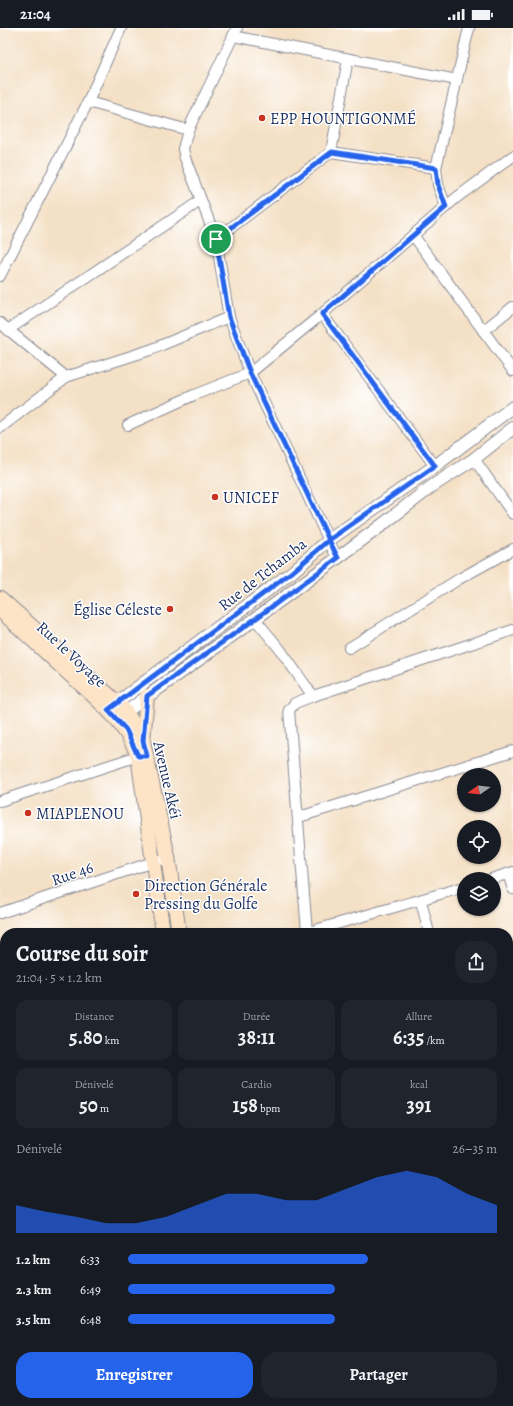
<!DOCTYPE html>
<html lang="fr">
<meta charset="utf-8">
<style>
body{margin:0;font-family:Alegreya,serif;background:#20242c;color:#f1f3f6;height:100vh;display:flex;flex-direction:column;font-size:15px;white-space:nowrap}
*{box-sizing:border-box;margin:0}
p{font-size:13px;color:#9ea1a6}
.icon{flex:none;width:22px;height:22px;fill:none;stroke:currentColor;stroke-width:2;stroke-linecap:round;stroke-linejoin:round}
.map{position:relative;flex:1;overflow:hidden}
.sheet{position:absolute;left:0px;top:900px;width:513px;height:478px;display:flex;flex-direction:column;background:#171b24;border-radius:16px 16px 0 0;box-shadow:0 1px 3px #0004}
.sheet>*{flex:none}
.needle{width:26px;rotate:256deg}
.controls{position:absolute;left:457px;top:740px;display:grid;gap:8px}
.controls a{display:grid;place-items:center;width:44px;height:44px;border-radius:50%;background:#171b24;box-shadow:0 1px 3px #0004;font-size:20px}
.pin{position:absolute;display:grid;place-items:center;width:34px;height:34px;color:#fff;margin:-17px;border:2px solid #fff;border-radius:50%;box-shadow:0 1px 4px #0007}
.round{display:grid;place-items:center;flex:none;width:42px;height:42px;border-radius:16px;background:#20242c}
.overview{display:flex;align-items:center;justify-content:space-between;height:68px;padding:0 16px}
h1{font-size:22px;font-weight:600;line-height:30px}
.stats{display:grid;grid-template-columns:repeat(3,1fr);gap:6px;height:68px;padding:4px 16px}
.stats div{display:grid;align-content:center;border-radius:10px;background:#20242c;text-align:center}
.stats b{font-size:20px;font-weight:600}
.stats small{font-size:11px;font-weight:400}
.stats p{font-size:11px}
.chart{height:112px;padding:8px 16px}
.chart p{display:flex;justify-content:space-between}
.chart svg{width:100%;height:72px;margin-top:4px;fill:#2563eb;opacity:.7}
.button{display:flex;gap:8px;margin-top:auto;padding:8px 16px}
.button a{flex:1;height:46px;border-radius:16px;background:#2563eb;color:#fff;font-size:16px;font-weight:600;line-height:46px;text-align:center}
.button a+a{background:#20242c;color:#f1f3f6}
ul{padding:0 16px;list-style:none;font-size:13px}
li{display:grid;grid-template-columns:64px 48px 1fr;align-items:center;height:30px}
li i{height:10px;border-radius:5px;background:#2563eb}
.status{display:flex;justify-content:space-between;align-items:center;height:28px;padding:0 20px;background:#171b24;direction:ltr}
.status svg{height:11px;fill:currentColor}
.map>svg:first-child{display:block}
.lines{fill:none;stroke-linecap:round;stroke-linejoin:round}
.minor-casing{stroke:#888892;stroke-width:12}
.tertiary-casing{stroke:#888892;stroke-width:14}
.secondary-casing{stroke:#888892;stroke-width:16}
.minor{stroke:#fff;stroke-width:10}
.tertiary{stroke:#fff;stroke-width:12}
.secondary{stroke:#fee4c6;stroke-width:14}
.route-casing{stroke:#fff;stroke-width:8}
.route{stroke:#2563eb;stroke-width:5}
.poi-dot{fill:#c8321e;stroke:#fff;stroke-width:1.5}
.labels{text-anchor:middle;stroke-width:3;stroke-linejoin:round;paint-order:stroke}
.poi-label{font-size:16px;fill:#1b2f5e;stroke:#fff;text-anchor:start}
.street-label{font-size:16px;fill:#1b2f5e;stroke:#fff}
</style>
<div class="status"><b>21:04</b><svg viewBox="0 0 49 12"><path d="M0 12V9h3v3zM5 12V6h3v6zM10 12V3h3v9zM15 12V0h3v12zM26 1h20v11H26zM47 4h2v5h-2z"/></svg></div>
<div class="map">
<svg width="513" height="1378" viewBox="0 0 513 1378">
<rect width="100%" height="100%" fill="#fff"/>
<filter id="ink" filterUnits="userSpaceOnUse"><feTurbulence type="fractalNoise" baseFrequency=".025" numOctaves="2"/><feDisplacementMap in="SourceGraphic" scale="8" xChannelSelector="R" yChannelSelector="G"/><feConvolveMatrix kernelMatrix="1 2 1 2 8 2 1 2 1" color-interpolation-filters="sRGB"/></filter>
<filter id="wash" filterUnits="userSpaceOnUse"><feTurbulence type="fractalNoise" baseFrequency=".012" numOctaves="4" result="noise"/><feDisplacementMap in="SourceGraphic" scale="16" xChannelSelector="R" yChannelSelector="G"/><feGaussianBlur stdDeviation="0.9" result="paint"/><feColorMatrix in="noise" values="0 0 0 0 0 0 0 0 0 0 0 0 0 0 0 0 0 1.4 0 .05"/><feComposite in="paint" operator="in"/></filter>
<g filter="url(#wash)">
<rect width="100%" height="100%" fill="#f4e0c5"/>
</g>
<g filter="url(#ink)">
<g class="lines">
<defs>
<g id="minor">
<path d="M237 0 188 102 183 121 185 130 216 211 229 289 250 345 337 530"/>
<path d="M233 8 457 52"/>
<path d="M88 74 188 102"/>
<path d="M331 124 436 140"/>
<path d="M446 179 438 157 436 140 469 0"/>
<path d="M413 207 513 343"/>
<path d="M216 211 331 124 348 31"/>
<path d="M0 248 88 74 121 0"/>
<path d="M322 286 435 438"/>
<path d="M0 295 66 349"/>
<path d="M8 302 200 173"/>
<path d="M483 303 513 279"/>
<path d="M128 397 194 367 250 345 322 286 456 170 513 128"/>
<path d="M0 400 66 349 150 322 229 289"/>
<path d="M474 431 513 486"/>
<path d="M255 591 279 620 313 668"/>
<path d="M349 620 459 551 513 521"/>
<path d="M0 773 138 728H143"/>
<path d="M299 789 513 723"/>
<path d="M508 846 513 861"/>
<path d="M491 851 513 844"/>
<path d="M421 873 429 905"/>
<path d="M0 885 159 832"/>
<path d="M307 904 289 682 295 675 313 668 513 602"/>
<path d="M305 905 464 859"/>
<path d="M508 993 513 992"/>
<path d="M0 1006 5 1004"/>
<path d="M508 1067 513 1066"/>
<path d="M508 1139 513 1138"/>
<path d="M508 1229 513 1227"/>
<path d="M0 1249 5 1266"/>
<path d="M0 1362 5 1360"/>
<path d="M463 1373 464 1378"/>
</g>
<g id="tertiary">
<path d="M110 680 292 544 329 512 435 438 513 379"/>
<path d="M119 689 255 591 378 500 431 459 474 431 513 400"/>
</g>
<g id="secondary">
<path d="M0 570 120 677C130 688 136 700 143 713L168 829 179 905"/>
<path d="M0 582C22 602 44 623 66 643 94 669 124 691 138 728L163 905"/>
<path d="M143 713 147 668"/>
<path d="M508 1335 513 1334"/>
<path d="M508 1346 513 1345"/>
<path d="M221 1373 222 1378"/>
<path d="M241 1373 242 1378"/>
<path d="M370 1378 387 1373"/>
<path d="M403 1378 419 1373"/>
</g>
</defs>
<use href="#minor" class="minor-casing"/>
<use href="#tertiary" class="tertiary-casing"/>
<use href="#secondary" class="secondary-casing"/>
<use href="#minor" class="minor"/>
<use href="#tertiary" class="tertiary"/>
<use href="#secondary" class="secondary"/>
</g>
</g>
<g class="lines" filter="url(#ink)">
<defs>
<path id="route" d="M216 211 229 289 250 345 329 512 292 544 108 682 126 702 138 728H147L143 713 147 668 255 591 338 530 329 512 435 438 322 286 446 179 438 157 436 140 332 124 216 211"/>
</defs>
<use href="#route" class="route-casing"/>
<use href="#route" class="route"/>
</g>
<g class="poi-dot">
<circle cx="262" cy="90" r="4"/>
<circle cx="215" cy="469" r="4"/>
<circle cx="170" cy="581" r="4"/>
<circle cx="28" cy="785" r="4"/>
<circle cx="136" cy="866" r="4"/>
</g>
<g class="labels">
<g class="poi-label">
<text x="270" y="96">EPP HOUNTIGONMÉ</text>
<text x="223" y="475">UNICEF</text>
<text x="162" y="587" text-anchor="end">Église Céleste</text>
<text x="36" y="791">MIAPLENOU</text>
<text x="144" y="863">Direction Générale<tspan x="144" dy="18">Pressing du Golfe</tspan></text>
</g>
<g class="street-label">
<text transform="translate(262 546) rotate(-38)" y="6">Rue de Tchamba</text>
<text transform="translate(72 626) rotate(43)" y="6">Rue le Voyage</text>
<text transform="translate(168 752) rotate(77)" y="6">Avenue Akéi</text>
<text transform="translate(72 845) rotate(-19)" y="6">Rue 46</text>
</g>
</g>
</svg>
<div class="controls">
<a><svg class="needle" viewBox="-14 -14 28 28"><path d="M0-13l5 13h-10z" fill="#e53935"/><path d="M0 13l5-13h-10z" fill="#9ea1a6"/></svg></a>
<a><svg class="icon" aria-label="locate" viewBox="0 0 24 24"><circle cx="12" cy="12" r="6"/><path d="M12 2v4M12 18v4M2 12h4M18 12h4"/></svg></a>
<a><svg class="icon" aria-label="layers" viewBox="0 0 24 24"><path d="M12 4l9 5-9 5-9-5zM3 14l9 5 9-5"/></svg></a>
</div>
<div class="pin" style="left:216px;top:211px;background:#1e9e55"><svg class="icon" aria-label="arrive" viewBox="0 0 24 24"><path d="M6 21V4h12l-3 4 3 4H6"/></svg></div>
<section class="sheet">
<div class="overview"><div><h1>Course du soir</h1><p>21:04 · 5 × 1.2 km</p></div><a class="round"><svg class="icon" aria-label="share" viewBox="0 0 24 24"><path d="M12 15V3M7 8l5-5 5 5M5 13v7h14v-7"/></svg></a></div>
<div class="stats">
<div><p>Distance</p><b>5.80<small> km</small></b></div>
<div><p>Durée</p><b>38:11</b></div>
<div><p>Allure</p><b>6:35<small> /km</small></b></div>
</div>
<div class="stats">
<div><p>Dénivelé</p><b>50<small> m</small></b></div>
<div><p>Cardio</p><b>158<small> bpm</small></b></div>
<div><p>kcal</p><b>391</b></div>
</div>
<div class="chart"><p><span>Dénivelé</span>26–35 m</p>
<svg viewBox="0 0 160 44" preserveAspectRatio="none"><path d="M0 44V27L10 31L20 34L30 38L40 38L50 34L60 27L70 20L80 20L90 24L100 24L110 17L120 10L130 6L140 10L150 20L160 27V44z"/></svg>
</div>
<ul>
<li><b>1.2 km</b>6:33<i style="width:65%"></i></li>
<li><b>2.3 km</b>6:49<i style="width:56%"></i></li>
<li><b>3.5 km</b>6:48<i style="width:56%"></i></li>
</ul>
<div class="button"><a>Enregistrer</a><a>Partager</a></div>
</section>
</div>
